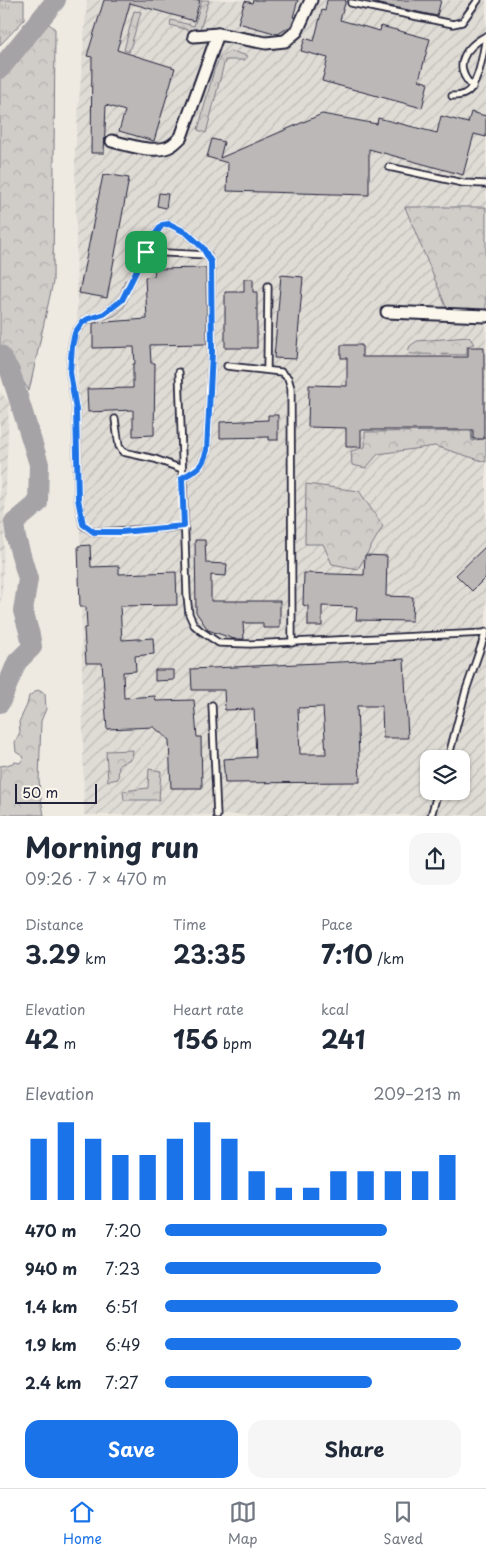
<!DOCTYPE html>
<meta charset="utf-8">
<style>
body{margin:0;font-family:"Playpen Sans",sans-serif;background:#f6f6f7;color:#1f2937;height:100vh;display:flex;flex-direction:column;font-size:19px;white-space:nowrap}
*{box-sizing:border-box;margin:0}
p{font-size:16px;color:#747a83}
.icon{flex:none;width:28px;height:28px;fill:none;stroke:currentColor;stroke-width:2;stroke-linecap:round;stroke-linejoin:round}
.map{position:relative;height:816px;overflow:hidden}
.side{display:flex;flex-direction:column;background:#fff;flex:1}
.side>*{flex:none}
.controls{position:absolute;left:420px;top:750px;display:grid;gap:10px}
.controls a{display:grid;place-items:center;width:50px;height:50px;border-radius:10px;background:#fff;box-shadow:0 1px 4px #0004;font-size:25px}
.scale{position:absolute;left:15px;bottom:12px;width:82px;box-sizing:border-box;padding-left:5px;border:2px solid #22223b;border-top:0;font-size:14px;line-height:18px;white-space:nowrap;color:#22223b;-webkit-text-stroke:4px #fbf7ec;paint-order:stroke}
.pin{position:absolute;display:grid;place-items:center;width:42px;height:42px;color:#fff;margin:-21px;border-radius:10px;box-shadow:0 2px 8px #0006}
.round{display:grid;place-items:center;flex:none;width:52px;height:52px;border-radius:15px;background:#f6f6f7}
.overview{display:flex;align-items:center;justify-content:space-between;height:85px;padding:0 25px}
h1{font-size:28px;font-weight:700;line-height:38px}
.stats{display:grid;grid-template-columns:repeat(3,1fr);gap:8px;height:85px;padding:5px 25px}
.stats div{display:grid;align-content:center}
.stats b{font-size:25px;font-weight:700}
.stats small{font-size:14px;font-weight:400}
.stats p{font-size:14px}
.chart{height:140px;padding:10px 25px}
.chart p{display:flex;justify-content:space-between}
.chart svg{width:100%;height:90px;margin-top:5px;stroke:#1a73e8;stroke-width:6}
.button{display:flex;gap:10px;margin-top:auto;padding:10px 25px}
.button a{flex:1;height:58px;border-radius:15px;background:#1a73e8;color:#fff;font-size:20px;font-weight:700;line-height:58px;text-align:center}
.button a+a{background:#f6f6f7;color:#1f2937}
ul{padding:0 25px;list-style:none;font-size:16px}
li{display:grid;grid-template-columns:80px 60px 1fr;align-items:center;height:38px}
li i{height:12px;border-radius:6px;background:#1a73e8}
.menu{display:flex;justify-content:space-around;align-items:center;height:70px;border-top:1px solid #e0e1e3;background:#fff;font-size:14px;color:#747a83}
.menu a{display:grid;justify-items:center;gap:2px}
.menu .active{color:#1a73e8}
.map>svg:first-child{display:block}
.industrial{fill:url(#industrial-furrows);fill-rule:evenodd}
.grass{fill:url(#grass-tufts);stroke:#797882}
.forest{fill:url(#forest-crowns);stroke:#797882}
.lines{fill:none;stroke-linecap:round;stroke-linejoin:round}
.river{stroke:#a6a3a7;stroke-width:20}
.building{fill:#bcb8b8;stroke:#22223b;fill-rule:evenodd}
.lane-casing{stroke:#22223b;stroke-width:9}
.street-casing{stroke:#22223b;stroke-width:15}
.lane{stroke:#fbf7ec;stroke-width:5.5}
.street{stroke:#fbf7ec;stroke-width:11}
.route-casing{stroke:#fff;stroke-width:10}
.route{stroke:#1a73e8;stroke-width:6}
</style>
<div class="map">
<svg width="486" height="816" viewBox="0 0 486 816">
<defs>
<pattern id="industrial-furrows" width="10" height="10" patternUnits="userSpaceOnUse" patternTransform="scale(1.25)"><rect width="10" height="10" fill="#dfdbd5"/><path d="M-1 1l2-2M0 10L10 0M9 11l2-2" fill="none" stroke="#bfbcb8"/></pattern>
<pattern id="grass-tufts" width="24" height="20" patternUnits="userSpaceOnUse" patternTransform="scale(1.25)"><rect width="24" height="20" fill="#d0cdc9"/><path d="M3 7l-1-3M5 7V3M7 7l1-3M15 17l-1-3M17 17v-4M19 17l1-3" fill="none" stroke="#b2b0ae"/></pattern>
<pattern id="forest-crowns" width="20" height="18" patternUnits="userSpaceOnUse" patternTransform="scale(1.25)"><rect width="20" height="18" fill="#d0cdc9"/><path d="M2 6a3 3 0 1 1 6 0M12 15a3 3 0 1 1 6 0" fill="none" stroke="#b2b0ae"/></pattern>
</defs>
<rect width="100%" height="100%" fill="#eeeae2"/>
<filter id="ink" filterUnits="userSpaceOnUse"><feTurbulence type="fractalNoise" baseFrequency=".02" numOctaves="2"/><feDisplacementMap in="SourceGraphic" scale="10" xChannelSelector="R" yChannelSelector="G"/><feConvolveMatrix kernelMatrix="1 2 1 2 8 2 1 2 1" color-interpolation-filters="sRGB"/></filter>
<g filter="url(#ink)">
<g class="industrial">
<path d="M87 0H486V815H84L75 153ZM429 759H461V791H429Z"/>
<path d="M0 392 9 402 2 594 0 605Z"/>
</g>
<path class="grass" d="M0 0H24V20L0 45Z"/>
<g class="forest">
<path d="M202 0H209L199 33 170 25 171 20 194 26Z"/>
<path d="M134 11 141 12 129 52 124 50Z"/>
<path d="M48 23 55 29 53 282 29 391 0 344V78Z"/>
<path d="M230 51 248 56 245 60H225L206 133 198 130 214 70 220 57Z"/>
<path d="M405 207H486V313L447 309Z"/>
<path d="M125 280 133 281C127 300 127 313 105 319L108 308 115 309Z"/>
<path d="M469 337 474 344 467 346V355L411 354 408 351 410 346 417 341Z"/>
<path d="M471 431 472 441 486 438V462L435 446 378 454 366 468 352 465 351 451 365 447V432Z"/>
<path d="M306 484 359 491 383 526 358 569 332 564 323 544H305Z"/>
<path d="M38 690 45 694 46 709 41 721 39 780 40 793 44 815H0V766L7 765 15 762 20 763 24 757 16 752 15 742 20 732 19 722 27 705 29 696Z"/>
<path d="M133 750 132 758 119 765 118 779 108 781 106 751Z"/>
<path d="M149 769 161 771 159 800H124L123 791 148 788Z"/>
</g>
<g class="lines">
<g class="river">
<path d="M0 69 56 0"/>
<path d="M0 355 10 371 39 464 38 503 14 523 16 538 28 579 23 611 30 635 32 647 17 662 0 703"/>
</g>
</g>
<g class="building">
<path d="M104 0H200L194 21 130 3 117 50 175 68 154 141 119 131 125 111 106 105 104 153H91L92 57 87 56Z"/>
<path d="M253 0H298L293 17 295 18 291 26 278 34 238 23 245 1 252 3Z"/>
<path d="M327 0H346L340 20 380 31 381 26 430 39 419 80 428 83 422 108 322 81 328 58 301 51 305 38 314 41 322 10 325 11Z"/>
<path d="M375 0H441L437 16 375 3Z"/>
<path d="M471 112 486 116V137L474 134 463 175 369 149V195L227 191 228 163 207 157 212 139 224 142 220 158 322 114 377 124 378 118 437 133 441 116 468 123Z"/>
<path d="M106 174 129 178 107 298 79 293 103 175 105 176Z"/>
<path d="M159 193 168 194 166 208 157 206Z"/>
<path d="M206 268 207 344 150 345 151 363H155L154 435 133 436V410L88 412 87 389 133 388V364H135L134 347 93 348V323L147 319 145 277 154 276 155 269Z"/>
<path d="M281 275 303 277 296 359 274 358Z"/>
<path d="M244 279H253V292H257V348H225V292H244Z"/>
<path d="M341 345H362V357H468V347H484V439H473V430H361V447H346V428L308 427 309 385 347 386V358H341Z"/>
<path d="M268 415H278V440H269V437L220 438V422L268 420Z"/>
<path d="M195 540H205L206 563 227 564 226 576 211 575V601H280V628H263V623H243L244 639H234L208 630 196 612Z"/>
<path d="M90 545 91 567 119 566V574L176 572 177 605 120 606 122 640 153 638 154 654 135 656 136 671 123 672 124 698 155 696 156 701 194 700 197 737H201L202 788H171L169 740 154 727 107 729 102 663H86L84 628 87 627 86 607H80L78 546Z"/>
<path d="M486 546V577L472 591 456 575Z"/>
<path d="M365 555 387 556 386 596 413 597 412 621 356 620 357 607 322 606V626H308V606L303 605 304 573 364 575Z"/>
<path d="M404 659 408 738H383L382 706H357L360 782 225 783 223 759 256 757 254 709 225 710 224 690H192L191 669ZM323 707 326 754H300L298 708Z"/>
<path d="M155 670H174V680L155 681Z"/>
</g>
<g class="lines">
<defs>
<g id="lane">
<path d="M351 3 453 24 462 22 478 0"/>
<path d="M473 87C452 67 464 48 486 36"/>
<path d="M452 96C455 96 461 96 464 94 479 88 483 52 486 37"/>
<path d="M389 167 463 183 486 184"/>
<path d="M146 252 208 255"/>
<path d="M227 366 281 372 288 378 291 388 292 643"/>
<path d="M267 369 268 286"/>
<path d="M179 372 187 596 189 614 194 625 201 631 219 643 250 644 485 633"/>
<path d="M115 419 119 446 123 452 155 459 182 469"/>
<path d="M182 478C198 469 202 468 207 450L212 352 211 262 203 248 187 233 169 224 162 225 152 239 122 300 104 314 89 319 82 323 75 333 72 346 70 372 76 410 78 499 83 525 94 532H101L184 527"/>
<path d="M212 705 217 816"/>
<path d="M448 759 466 690 486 632"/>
<path d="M431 816 438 791"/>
</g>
<g id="street">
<path d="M194 36 218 34 266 43 285 41 297 31 311 0"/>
<path d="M112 141C127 145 158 155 172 145 175 143 178 140 181 137L218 34"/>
<path d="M387 312 486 316"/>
</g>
</defs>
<use href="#lane" class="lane-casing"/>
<use href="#street" class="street-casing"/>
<use href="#lane" class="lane"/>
<use href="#street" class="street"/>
</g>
</g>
<g class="lines" filter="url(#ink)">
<defs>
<path id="route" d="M169 224 187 233 203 248 211 262 212 352 207 450C202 468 198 469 182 478L184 526 122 532H94L83 524 78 499 76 410 70 372 72 346 75 333 82 323 88 319 104 314 122 300 152 239 162 225Z"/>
</defs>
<use href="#route" class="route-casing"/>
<use href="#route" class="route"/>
</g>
</svg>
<div class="controls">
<a><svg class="icon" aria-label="layers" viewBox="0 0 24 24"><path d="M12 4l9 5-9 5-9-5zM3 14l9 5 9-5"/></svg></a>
</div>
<div class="scale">50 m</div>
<div class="pin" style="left:146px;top:252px;background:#1e9e55"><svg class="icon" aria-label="arrive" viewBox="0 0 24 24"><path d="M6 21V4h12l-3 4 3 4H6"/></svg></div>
</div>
<section class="side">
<div class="overview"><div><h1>Morning run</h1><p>09:26 · 7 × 470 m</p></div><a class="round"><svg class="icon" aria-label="share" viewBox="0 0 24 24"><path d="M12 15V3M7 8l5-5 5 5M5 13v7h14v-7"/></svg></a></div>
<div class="stats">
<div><p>Distance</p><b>3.29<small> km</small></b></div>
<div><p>Time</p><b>23:35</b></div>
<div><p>Pace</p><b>7:10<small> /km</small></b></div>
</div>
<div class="stats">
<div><p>Elevation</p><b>42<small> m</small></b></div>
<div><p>Heart rate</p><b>156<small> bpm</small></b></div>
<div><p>kcal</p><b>241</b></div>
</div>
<div class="chart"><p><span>Elevation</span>209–213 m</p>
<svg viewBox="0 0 160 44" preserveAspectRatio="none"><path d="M5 44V14M15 44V6M25 44V14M35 44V22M45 44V22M55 44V14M65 44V6M75 44V14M85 44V30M95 44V38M105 44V38M115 44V30M125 44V30M135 44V30M145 44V30M155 44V22"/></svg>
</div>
<ul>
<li><b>470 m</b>7:20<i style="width:75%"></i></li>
<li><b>940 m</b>7:23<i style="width:73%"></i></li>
<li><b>1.4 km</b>6:51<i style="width:99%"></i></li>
<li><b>1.9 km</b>6:49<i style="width:100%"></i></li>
<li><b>2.4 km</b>7:27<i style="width:70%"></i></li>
</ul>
<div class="button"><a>Save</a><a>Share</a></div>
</section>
<nav class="menu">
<a class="active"><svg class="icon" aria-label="home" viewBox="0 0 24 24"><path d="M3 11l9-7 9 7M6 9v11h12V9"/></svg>Home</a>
<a><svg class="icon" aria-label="map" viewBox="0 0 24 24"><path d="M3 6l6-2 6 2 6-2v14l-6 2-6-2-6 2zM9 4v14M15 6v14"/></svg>Map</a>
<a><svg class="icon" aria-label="saved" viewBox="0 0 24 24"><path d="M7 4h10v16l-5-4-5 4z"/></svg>Saved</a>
</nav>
